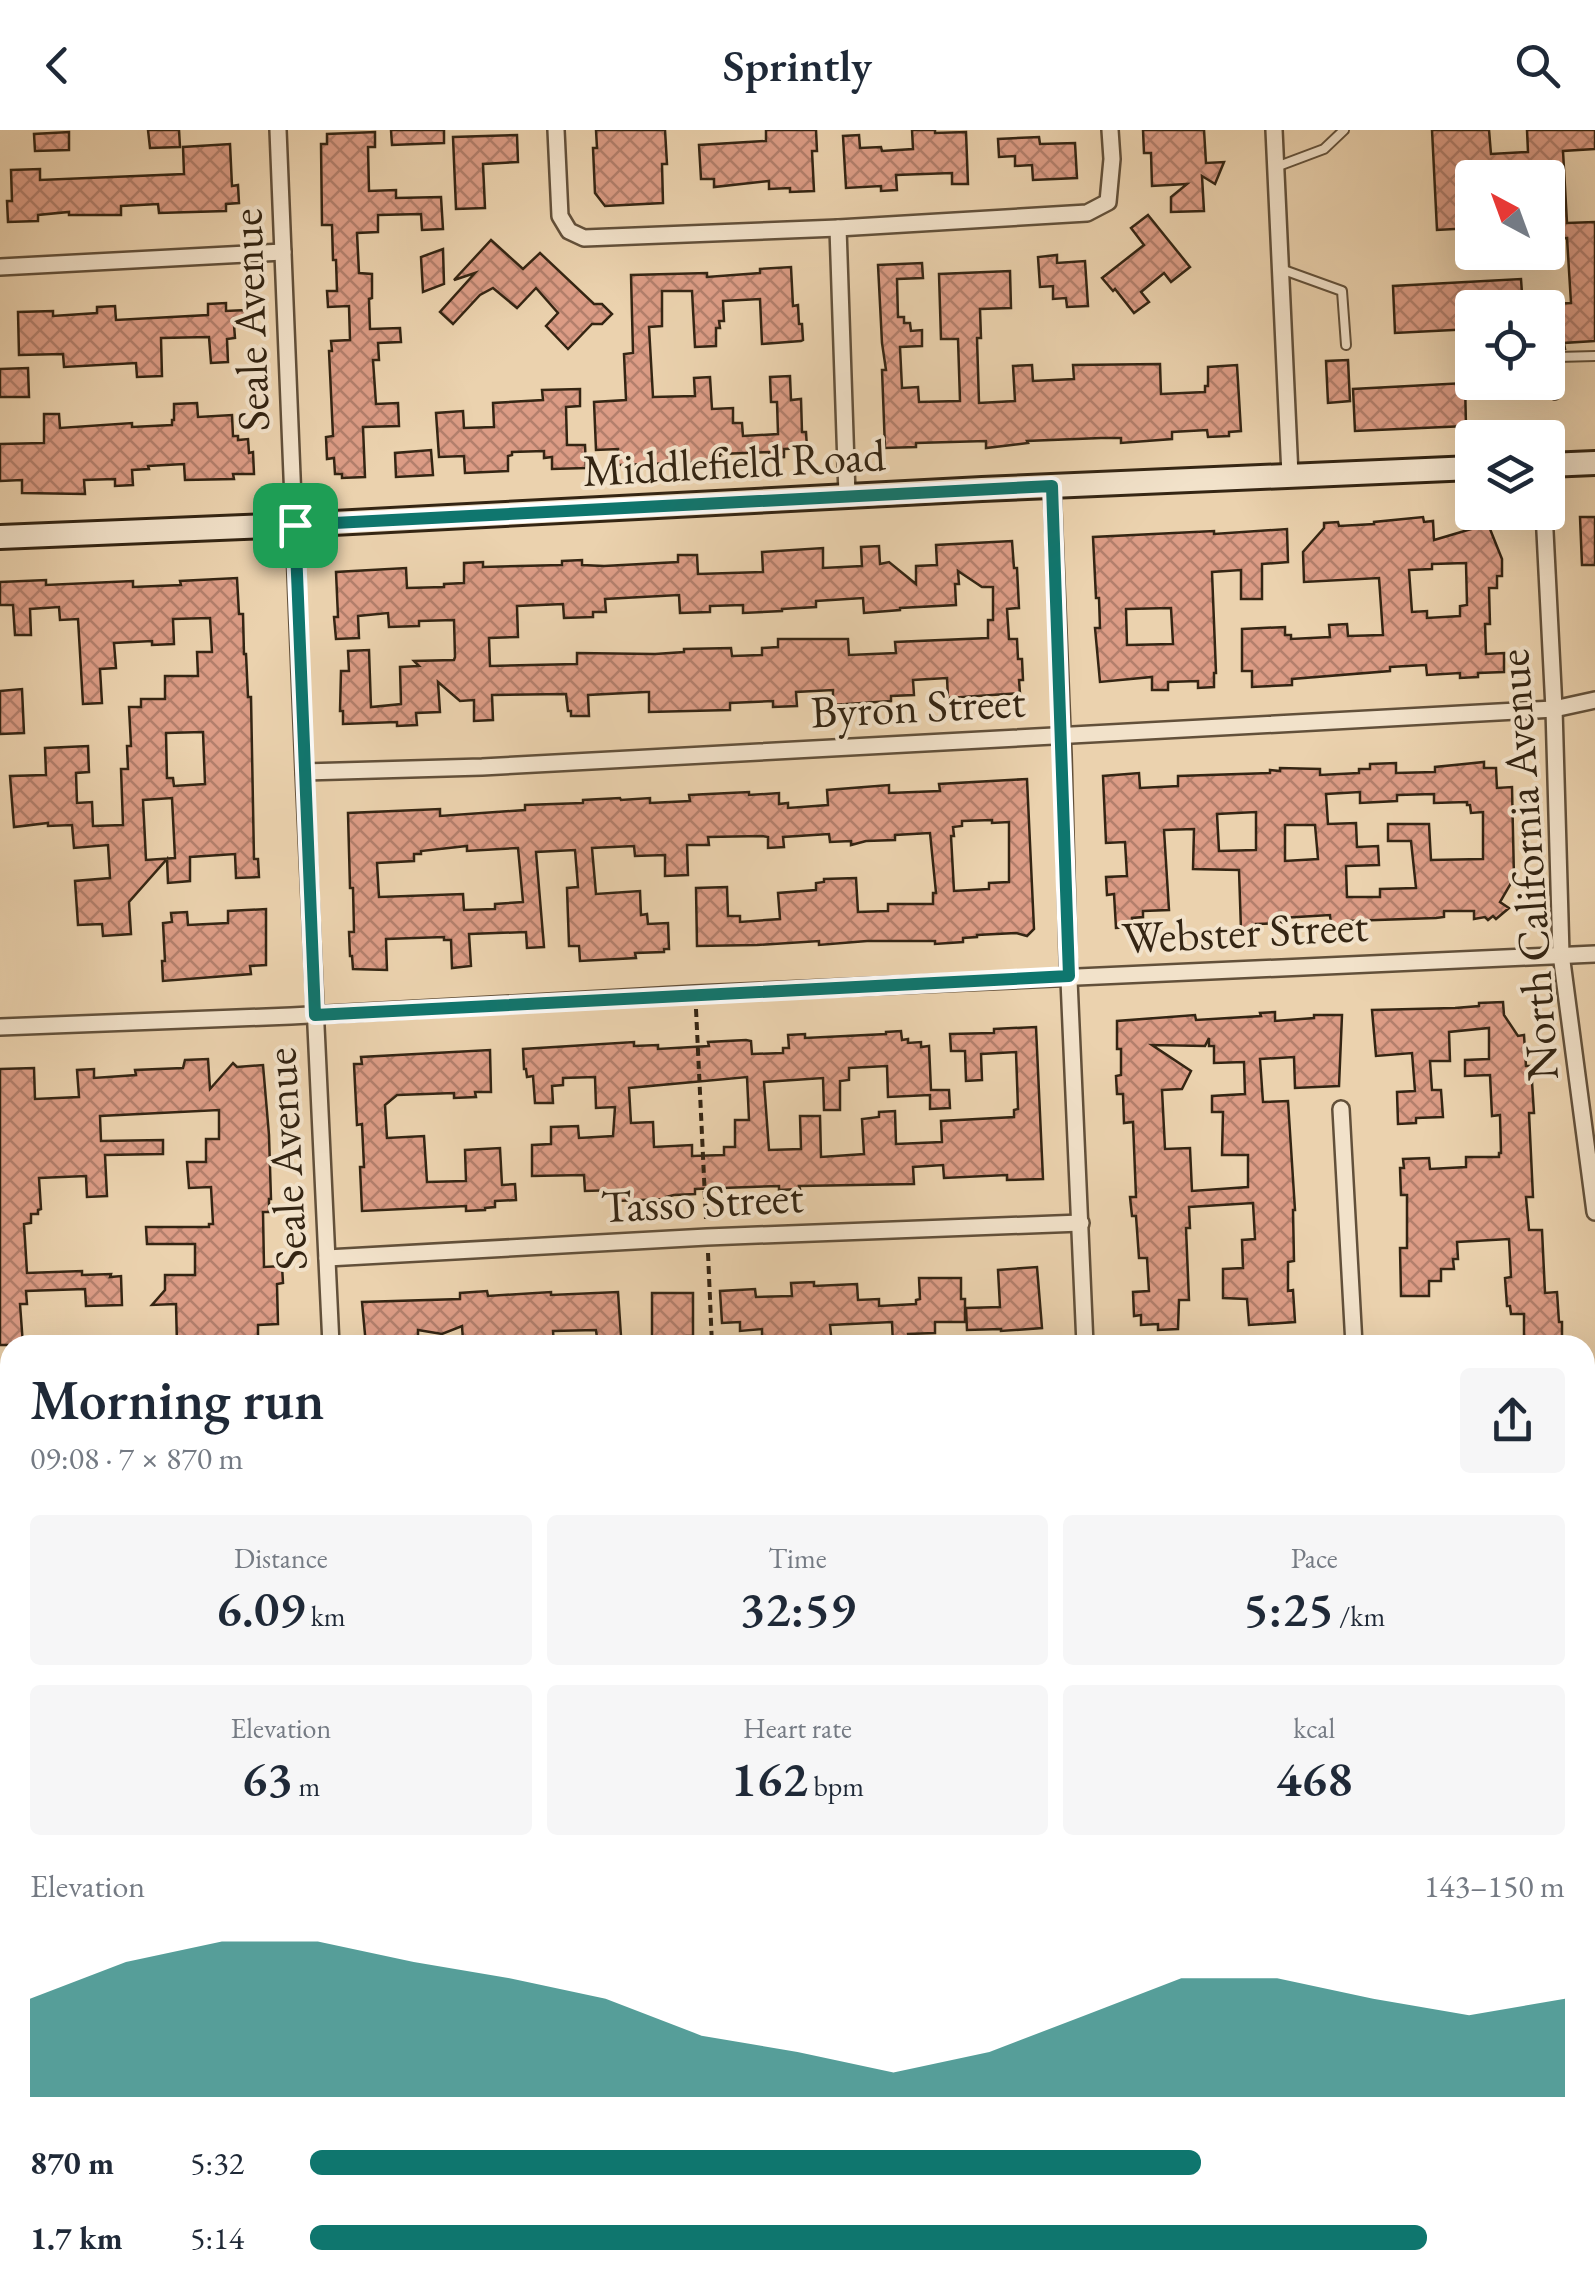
<!DOCTYPE html>
<meta charset="utf-8">
<style>
body{margin:0;font-family:"EB Garamond",serif;background:#f6f6f7;color:#1f2937;height:100vh;display:flex;flex-direction:column;font-size:38px;white-space:nowrap}
*{box-sizing:border-box;margin:0}
p{font-size:32px;color:#747a83}
.icon{flex:none;width:55px;height:55px;fill:none;stroke:currentColor;stroke-width:2;stroke-linecap:round;stroke-linejoin:round}
.map{position:relative;flex:1;overflow:hidden}
.side{position:absolute;left:0px;top:1205px;width:1595px;height:960px;display:flex;flex-direction:column;background:#fff;border-radius:30px 30px 0 0;box-shadow:0 10px 40px #0002}
.side>*{flex:none}
.needle{width:65px;rotate:319deg}
.tools{position:absolute;left:1455px;top:30px;display:grid;gap:20px}
.tools a{display:grid;place-items:center;width:110px;height:110px;border-radius:10px;background:#fff;box-shadow:0 10px 40px #0002;font-size:50px}
.pin{position:absolute;display:grid;place-items:center;width:85px;height:85px;color:#fff;margin:-42px;border-radius:20px;box-shadow:0 5px 15px #0006}
.round{display:grid;place-items:center;flex:none;width:105px;height:105px;border-radius:10px;background:#f6f6f7}
.headline{display:flex;align-items:center;justify-content:space-between;height:170px;padding:0 30px}
h1{font-size:55px;font-weight:600;line-height:75px}
.figures{display:grid;grid-template-columns:repeat(3,1fr);gap:15px;height:170px;padding:10px 30px}
.figures div{display:grid;align-content:center;border-radius:10px;background:#f6f6f7;text-align:center}
.figures b{font-size:50px;font-weight:600}
.figures small{font-size:28px;font-weight:400}
.figures p{font-size:28px}
.chart{height:280px;padding:20px 30px}
.chart p{display:flex;justify-content:space-between}
.chart svg{width:100%;height:180px;margin-top:10px;fill:#0f766e;opacity:.7}
ul{padding:0 30px;list-style:none;font-size:32px}
li{display:grid;grid-template-columns:160px 120px 1fr;align-items:center;height:75px}
li i{height:25px;border-radius:12px;background:#0f766e}
header{display:flex;justify-content:space-between;align-items:center;height:130px;padding:0 30px;background:#fff;font-size:45px;font-weight:600}
.map>svg:first-child{display:block}
.building{fill:url(#building-cross-hatch);stroke:#342513;stroke-width:2.5;fill-rule:evenodd}
.lines{fill:none;stroke-linecap:round;stroke-linejoin:round}
.lane-casing{stroke:#62503a;stroke-width:12}
.street-casing{stroke:#62503a;stroke-width:20}
.secondary-casing{stroke:#342513;stroke-width:28}
.path{stroke:#342513;stroke-width:4;stroke-dasharray:8 5;stroke-linecap:butt}
.lane{stroke:#f2e2ca;stroke-width:8}
.street{stroke:#f2e2ca;stroke-width:15}
.secondary{stroke:#f2e2ca;stroke-width:22}
.route-casing{stroke:#fff;stroke-width:20}
.route{stroke:#0f766e;stroke-width:12}
.labels{text-anchor:middle;stroke-width:8;stroke-linejoin:round;paint-order:stroke}
.street-label{font-size:45px;fill:#342513;stroke:#f2e2ca}
</style>
<header><svg class="icon" aria-label="back" viewBox="0 0 24 24"><path d="M15 5l-7 7 7 7"/></svg>Sprintly<svg class="icon" aria-label="search" viewBox="0 0 24 24"><circle cx="10" cy="10" r="6"/><path d="M15 15l6 6"/></svg></header>
<div class="map">
<svg width="1595" height="2165" viewBox="0 0 1595 2165">
<defs>
<pattern id="building-cross-hatch" width="8" height="8" patternUnits="userSpaceOnUse" patternTransform="scale(2.5)"><rect width="8" height="8" fill="#dc9c85"/><path d="M0 0l8 8M0 8l8-8" fill="none" stroke="#b37f6c"/></pattern>
</defs>
<rect width="100%" height="100%" fill="#ebd2ae"/>
<filter id="stains"><feTurbulence type="fractalNoise" baseFrequency=".002" numOctaves="4"/><feColorMatrix values="0 0 0 0 .2 0 0 0 0 .09 0 0 0 0 .02 0 0 0 .5 -.17"/></filter>
<radialGradient id="worn" r=".72"><stop offset=".6" stop-color="#630" stop-opacity="0"/><stop offset="1" stop-color="#630" stop-opacity=".3"/></radialGradient>
<g class="building">
<path d="M148 0H179L180 17 150 18Z"/>
<path d="M391 0H444V13L392 15Z"/>
<path d="M596 0H665L667 34H662L663 73 605 76 595 63 593 18H597Z"/>
<path d="M766 0H816L817 21H812L814 61 790 62V58L769 59V51L714 57V49H701L699 15 766 11Z"/>
<path d="M912 0H935V3L966 2 968 54H952V43L896 45 897 60 881 61V56L846 58 843 6 859 5 860 18 881 17 882 21 913 19Z"/>
<path d="M1143 0H1204L1206 33 1224 32 1215 54 1202 46 1204 81 1171 82V67L1187 54 1152 56 1151 23H1144Z"/>
<path d="M1432 0H1489L1491 24 1528 22 1527 0H1595V19L1563 21 1567 93 1595 92V211L1564 213 1565 219 1548 222V207H1554L1552 174 1571 173 1567 108 1548 109V48H1472V98L1437 100Z"/>
<path d="M69 2V20L35 21 34 4Z"/>
<path d="M375 2V17H368L369 61 396 60V68L441 67 443 99 422 100 421 84 378 85V102L357 103 359 143 372 144V168L369 169 370 199 400 198 401 212 378 213 379 230H373L376 274 398 273 399 296 363 297 365 347 342 348V344H335L334 328 327 329 326 307 333 306 329 221H332L331 211 350 210 349 176 328 177 327 161H337L336 130H333L332 95H322L321 14H327V4Z"/>
<path d="M517 5 518 32 483 34 485 78 456 79 453 7Z"/>
<path d="M1039 7 1040 14 1075 13 1077 48 1033 50 1032 35 1015 36V26L999 27 998 9Z"/>
<path d="M230 14 232 56 238 55 239 73 226 74V81L159 83 158 74 121 76V85H69V82L38 85V91L8 92 7 71H12L11 40 40 39V50L184 44 183 17Z"/>
<path d="M1148 85 1190 137 1171 152 1164 143 1141 162 1149 172 1134 183 1115 159 1113 161 1102 148 1144 115 1131 98Z"/>
<path d="M491 110 523 139 540 123 594 174H602L612 184 602 194H592L568 219 546 196 558 183 536 158 517 178 493 158 480 165 453 194 440 182 475 143 454 150Z"/>
<path d="M443 119 444 154 423 162 421 127Z"/>
<path d="M1057 125V133L1085 131 1088 176 1067 177 1066 168 1053 169V156L1040 157 1038 127Z"/>
<path d="M922 133 923 148 897 149 898 187H904V193H910L911 201 922 200V216L900 217 902 258 918 257 919 272 960 271 958 209H941L939 144 1010 141 1011 178 980 179 981 208H977L979 273 1015 271 1013 236 1032 235 1033 251 1074 249 1073 235 1160 234 1161 264 1205 262V256H1208V237L1237 235 1241 301 1229 302V306L1208 307 1207 300 1172 302V309L1121 313V308H1101L1027 311 1028 313 986 318V311L916 313V317L885 318 882 240H886L882 213 878 135Z"/>
<path d="M791 137 793 176 798 175 799 194H802L803 210 801 211 762 214 760 169 723 171 724 191H719L720 198H716V216L695 217 692 161H662V196L649 197 653 267 695 266 694 248 710 247 712 279 733 278V293H742L743 306 778 304 777 272H771L770 247 790 246 791 270 801 269 802 302H806L807 318 784 319V327L770 328 769 322 720 324V333L706 334V332L618 335V319L596 320 594 272 626 270 624 224 633 223 631 145 707 143V147L760 143V139Z"/>
<path d="M1521 149 1523 178H1472V199L1395 203 1393 156Z"/>
<path d="M226 173V181L246 180 247 195H234L235 208 227 209 228 232 211 233 209 207 161 208 162 246 137 247 136 233 64 237 63 224 19 225 18 182 53 181V186L97 183V177L115 176 116 190 208 185V174Z"/>
<path d="M1348 230 1350 271 1328 273 1326 231Z"/>
<path d="M28 238 29 267H0V239Z"/>
<path d="M1465 253 1466 296 1355 301 1353 259Z"/>
<path d="M580 259V276L566 277 567 315H585L586 338 552 339V327L544 328V321L512 322V325L508 326V341L465 343 464 326 439 327 436 283 463 281 464 298 494 297 493 273 543 270 542 260Z"/>
<path d="M197 273 198 287 232 285 233 306H238V310L248 309 249 323 253 322 254 344H233L234 349 185 350 184 334 148 336 149 339 132 340 133 355 115 356V349L84 350 85 364 22 363V350L0 351V314L44 313V284H59L60 298 132 293V297L172 295V290H174V274Z"/>
<path d="M431 320 433 345 396 347 395 323Z"/>
<path d="M1423 387 1424 392 1433 391 1434 410 1488 394 1502 429V446H1497V458H1489L1490 494H1485L1486 524 1504 523V542L1478 543V547L1460 548V543L1427 545 1426 535 1390 537V541L1292 549V555L1252 557V541H1242V499L1285 497V505H1291V509L1330 507 1329 495 1347 494 1348 506 1383 505 1379 448 1304 452 1303 422 1324 398V393L1338 392 1339 396 1374 394V392ZM1466 433 1467 475 1460 476V486L1427 488V481L1412 482 1409 440 1432 439V434Z"/>
<path d="M1580 387H1595V435H1582Z"/>
<path d="M1287 399 1288 432 1262 434V469H1241V440L1212 442 1216 543H1214V557L1198 558V551L1168 552V560H1152V547L1100 552 1095 498H1100L1099 468H1096L1093 407 1214 401V404ZM1171 478 1173 514 1127 515 1126 479Z"/>
<path d="M1012 411 1014 438H1017L1019 478 1007 479 1009 509H1017L1018 529H1022L1023 550H1019L1020 563 948 568 947 548 913 550 914 565 891 566V571L833 575V560L796 562 797 576 773 577V571L730 573V580L649 582V562H646L588 565 589 586H571V581H568L566 564 492 565 493 590 474 591V570L460 571 438 552 440 582 416 583 417 595 397 596V592L343 594V581H340L341 541H349L348 521 369 520 371 577 401 574 400 537 419 536 414 531 454 530 455 527 454 490 419 491V496L389 497 388 483 358 486 359 508 336 509 334 487H338L336 442 406 438 407 458 444 457V454L464 453V433L483 432V437L562 435V431L582 430V435L604 436 678 432V425H697L698 444 763 442 762 422 823 418V438L862 436 861 417 879 416 880 434 889 432 916 454V436L937 435 936 415ZM958 441 982 457H993V490H988V508L895 512 896 523 849 525 848 509H778V517L762 518V525L732 526 731 518 684 519V522L655 524 577 523V534L490 536 489 508 518 507 517 476 563 474 564 488 593 487V482H606L605 469 679 465 680 483 710 482V476L743 475V483L782 481V479L816 477V471L863 468 864 483 900 480V478L956 475 955 454H959Z"/>
<path d="M237 448 239 484H243L244 524H246L248 567H251L254 729H258L259 747 236 748 235 724 190 727V751L168 753 167 729 129 772 131 804 103 806 102 794 78 795 75 751 110 748 108 715 74 718 72 695 48 696V693L14 697 10 646 46 645 45 618 88 616 89 642 76 643 77 673 92 672 93 696 123 695 121 639H128L127 616H131L129 577H141V569H165V546H198L197 522H212L210 488 173 489 174 514 152 515V511L114 513 116 538 100 539 102 573 83 574 78 489 60 490 59 477 30 479 31 505H15L13 475H0V452L46 450V455L133 451V457L181 455 180 451ZM203 602 205 654 174 656 173 648H167L166 603ZM172 668 175 728 146 730 143 670Z"/>
<path d="M22 559 24 603 0 604V561Z"/>
<path d="M1484 632V638H1496L1497 658 1512 657 1514 748 1500 772 1509 778 1496 789 1493 786 1488 790 1485 787 1474 789V781H1444V787L1436 788 1348 791 1349 795 1331 796 1330 785 1281 788 1282 793 1256 794V800H1241L1239 740 1193 739 1194 699 1164 700 1169 780 1143 781V787L1132 788V797L1116 798 1114 764 1107 765 1106 747 1127 746 1125 712 1106 713 1103 646 1139 643 1140 658 1178 656V646L1270 643V640L1280 641V638L1320 639V645L1359 643V639H1370V634L1396 633V643L1435 642V637ZM1360 662V673L1397 671V665L1434 664V673L1467 672V675H1470L1471 683 1483 682V729L1431 730 1429 694H1388V711H1411L1416 758 1380 759V767H1347L1346 736 1379 735 1378 716 1357 717 1356 693 1328 694 1326 664ZM1256 682V720L1219 721 1217 684ZM1285 695H1315L1318 729 1285 731Z"/>
<path d="M1027 649 1034 799 1027 806 1016 803 977 805V807L963 808V812L935 814V811H867L819 815V811L757 815 697 816 696 758 727 757 728 786H740V792L780 789 778 763 816 760V753L824 752V749L856 748 858 782 888 781V774H933V763H936L930 703 895 705V710L866 711 851 715V711L830 712 829 704 783 707 784 717 768 718V707L762 706 708 707 709 715H687L688 745 665 746V725L635 726 634 716 592 718 596 764 640 761 641 785 647 784 648 794 668 793 669 819H664V822L635 823 636 828 580 831 579 816H569L567 758 578 757 575 720 536 722 544 817 527 818 526 802 469 804 471 836 452 838 451 810H444V807L386 809 387 840 353 839 352 826H350L349 802H354L353 758H350L348 683 440 679V686L525 680V675L583 673V670L620 668 621 670 650 668V673L690 671 689 665 749 662V665L779 663V674L788 673V678L828 675 827 660 889 655V663L940 661 939 654ZM992 690V693L1009 692V752L989 753V759L954 761 951 706H954L953 697 962 696V691ZM467 716V721L518 718 523 772 495 774V779L464 780 463 764 379 767 377 733 414 731V724H421V721Z"/>
<path d="M266 779V835L250 836 251 844 163 851 162 831H165L163 793 172 792 171 783 187 782 188 795 228 793V781Z"/>
<path d="M1503 872 1504 885 1518 906 1524 905 1526 936H1531L1534 983H1529L1533 1067H1526L1529 1100H1542L1545 1163 1557 1162 1559 1192H1562V1211H1558V1215H1524V1184H1511L1510 1176H1507L1505 1148 1511 1147 1509 1109 1457 1112 1458 1129H1453L1454 1139H1441V1151H1429V1166H1401L1400 1118H1407V1065H1401L1400 1038H1404L1403 1029 1429 1028 1430 1039 1466 1037V1027H1499V1023H1501L1500 985 1492 986 1490 945 1465 946V930L1489 929V898L1449 902 1450 931H1430L1432 960H1441L1443 987 1416 988V993L1398 994 1397 962 1415 961 1412 923 1376 926 1372 880 1455 878 1479 876V873Z"/>
<path d="M1275 882V891L1314 888V885H1342L1339 956 1295 958 1294 927 1260 929 1263 972 1288 971 1295 1080H1293L1294 1131 1288 1132V1161L1293 1160 1295 1192 1249 1195 1247 1169 1223 1168V1139L1243 1138 1242 1110 1255 1109 1253 1073 1189 1077 1190 1098H1186L1189 1170H1179L1178 1199 1158 1200V1194L1141 1195V1185L1134 1186 1133 1162 1149 1161 1147 1128H1139L1136 1086H1132L1130 1067H1136L1133 992 1124 993 1123 964H1117L1116 946 1121 945V919H1117V891L1195 885 1196 890 1261 886 1260 883ZM1209 908V916H1214V933L1244 932 1245 964 1212 966V982H1223L1222 1025H1248V1057L1192 1061 1190 1018 1165 1019 1162 960 1182 959 1191 941 1152 915 1205 916Z"/>
<path d="M1036 897 1043 1049 1007 1050V1045L944 1048 943 1035 913 1037 914 1054 799 1056 800 1059 779 1060V1056L695 1059V1064L674 1065 666 1067V1069L616 1071V1060L585 1061 584 1045 532 1046V1015L551 1014V997L578 996 579 1008 613 1006 615 977 596 978 595 947 563 948V955L552 956 553 973H535L533 946 527 947 526 939H524L523 919 634 912V916L658 915V919L709 916 708 912 746 910 751 911 752 924 783 923V918H789L788 905 805 904V908L886 904V902L901 901 902 910 908 909V913L921 912V917L929 916 931 960H949L950 978 930 979V965L888 967 887 936 849 938V950L840 951V980H824L823 948 764 952 769 1020 801 1019 800 986H820L821 1027 864 1024 862 989 879 987V982L895 981 896 1014 942 1012 941 991 1014 987V980L1018 979 1016 922 981 924 982 950 966 951 965 921H951L950 904 994 903V899ZM747 947 749 990H735V1017H724V1025L692 1026V1015L654 1017 653 992 631 993 629 958Z"/>
<path d="M490 920 491 962H475L476 967 454 968V963L397 965 385 975 387 1008 424 1006 427 1052 466 1051 465 1020 500 1018 502 1055 515 1054 516 1070 495 1071V1077L485 1078V1080L466 1081V1076L362 1081 360 1037H364L362 994 357 995 354 934H362L361 927Z"/>
<path d="M208 929 210 959 233 933 237 937 263 935 269 1005 271 1069H269V1082H263L264 1137 282 1136 283 1153 277 1154 278 1194 258 1195V1207H240L241 1215H177L176 1174 152 1175 165 1160V1145H195V1114H147L146 1097H209V1094H213L211 1057 189 1058 187 1032H206V1009H219V980L100 986 101 1011 163 1010V1024L105 1025 107 1066 87 1067 86 1046 39 1048 41 1079 38 1080V1084H31V1093L24 1094 27 1143 82 1141V1145L111 1144 110 1147 121 1146 122 1175 86 1176 85 1159 26 1161 27 1174H20L23 1215H0V939L34 938 35 969 79 967 77 940 94 939V948L136 945 135 940 183 938 185 930Z"/>
<path d="M1037 1137 1042 1198 1001 1201V1199L967 1200 966 1178 1000 1177 998 1140Z"/>
<path d="M919 1148H961V1169H965V1192H935V1203L908 1204 909 1215H893L892 1192 830 1195 832 1215H815V1207L762 1209V1199L740 1201V1192L722 1193 720 1161 755 1159 756 1167 792 1166 791 1153 814 1152V1156L857 1154 858 1170 879 1169V1176L916 1174V1170L920 1169Z"/>
<path d="M487 1161 488 1166 551 1162V1165L618 1162 621 1206 597 1208 596 1200 553 1201 554 1215H466V1211H463L462 1196 442 1204 418 1200V1210L413 1211V1215H366L362 1172 460 1169V1163Z"/>
<path d="M652 1163H693V1206H687V1215H652Z"/>
</g>
<g class="lines">
<defs>
<g id="lane">
<path d="M1276 37 1324 19 1344 0"/>
<path d="M1281 139 1342 161 1346 215"/>
<path d="M1555 265 1549 253 1550 235 1558 227 1595 226"/>
</g>
<g id="street">
<path d="M278 0 304 642 331 1215"/>
<path d="M556 0 560 86 569 101 584 108 838 98 1087 83 1108 72 1112 29 1110 0"/>
<path d="M1274 0 1290 345"/>
<path d="M838 98 847 365"/>
<path d="M0 137 283 122"/>
<path d="M1052 356 1063 625 1068 827 1085 1215"/>
<path d="M1544 382 1554 579 1561 824 1595 1082"/>
<path d="M304 642 482 637 1554 579 1595 570"/>
<path d="M0 897 291 886 695 864 1595 824"/>
<path d="M1341 979 1354 1215"/>
<path d="M327 1128 707 1107 1081 1093"/>
<path d="M1585 1315 1595 1314"/>
<path d="M0 1389 10 1388"/>
<path d="M1585 1760 1595 1762"/>
<path d="M0 1875 10 1874"/>
<path d="M376 2155V2165"/>
<path d="M1068 2155V2165"/>
</g>
<g id="secondary">
<path d="M1548 335 1595 333"/>
<path d="M0 407 295 395 982 359 1472 338"/>
</g>
</defs>
<use href="#lane" class="lane-casing"/>
<use href="#street" class="street-casing"/>
<use href="#secondary" class="secondary-casing"/>
<g class="path">
<path d="M696 879 706 1089"/>
<path d="M708 1123 712 1215"/>
</g>
<use href="#lane" class="lane"/>
<use href="#street" class="street"/>
<use href="#secondary" class="secondary"/>
</g>
<g class="lines">
<defs>
<path id="route" d="M1052 356 1069 846 315 885 295 395Z"/>
</defs>
<use href="#route" class="route-casing"/>
<use href="#route" class="route"/>
</g>
<g class="labels">
<g class="street-label">
<text transform="translate(249 190) rotate(-92)" y="16">Seale Avenue</text>
<text transform="translate(734 332) rotate(-3)" y="16">Middlefield Road</text>
<text transform="translate(918 576) rotate(-3)" y="16">Byron Street</text>
<text transform="translate(1527 735) rotate(-94)" y="16">North California Avenue</text>
<text transform="translate(1245 801) rotate(-3)" y="16">Webster Street</text>
<text transform="translate(285 1029) rotate(-93)" y="16">Seale Avenue</text>
<text transform="translate(702 1071) rotate(-3)" y="16">Tasso Street</text>
</g>
</g>
<rect width="100%" height="100%" filter="url(#stains)"/>
<rect width="100%" height="100%" fill="url(#worn)"/>
</svg>
<div class="tools">
<a><svg class="needle" viewBox="-14 -14 28 28"><path d="M0-13l5 13h-10z" fill="#e53935"/><path d="M0 13l5-13h-10z" fill="#747a83"/></svg></a>
<a><svg class="icon" aria-label="locate" viewBox="0 0 24 24"><circle cx="12" cy="12" r="6"/><path d="M12 2v4M12 18v4M2 12h4M18 12h4"/></svg></a>
<a><svg class="icon" aria-label="layers" viewBox="0 0 24 24"><path d="M12 4l9 5-9 5-9-5zM3 14l9 5 9-5"/></svg></a>
</div>
<div class="pin" style="left:295px;top:395px;background:#1e9e55"><svg class="icon" aria-label="arrive" viewBox="0 0 24 24"><path d="M6 21V4h12l-3 4 3 4H6"/></svg></div>
<section class="side">
<div class="headline"><div><h1>Morning run</h1><p>09:08 · 7 × 870 m</p></div><a class="round"><svg class="icon" aria-label="share" viewBox="0 0 24 24"><path d="M12 15V3M7 8l5-5 5 5M5 13v7h14v-7"/></svg></a></div>
<div class="figures">
<div><p>Distance</p><b>6.09<small> km</small></b></div>
<div><p>Time</p><b>32:59</b></div>
<div><p>Pace</p><b>5:25<small> /km</small></b></div>
</div>
<div class="figures">
<div><p>Elevation</p><b>63<small> m</small></b></div>
<div><p>Heart rate</p><b>162<small> bpm</small></b></div>
<div><p>kcal</p><b>468</b></div>
</div>
<div class="chart"><p><span>Elevation</span>143–150 m</p>
<svg viewBox="0 0 160 44" preserveAspectRatio="none"><path d="M0 44V20L10 11L20 6L30 6L40 11L50 15L60 20L70 29L80 33L90 38L100 33L110 24L120 15L130 15L140 20L150 24L160 20V44z"/></svg>
</div>
<ul>
<li><b>870 m</b>5:32<i style="width:71%"></i></li>
<li><b>1.7 km</b>5:14<i style="width:89%"></i></li>
</ul>
</section>
</div>
